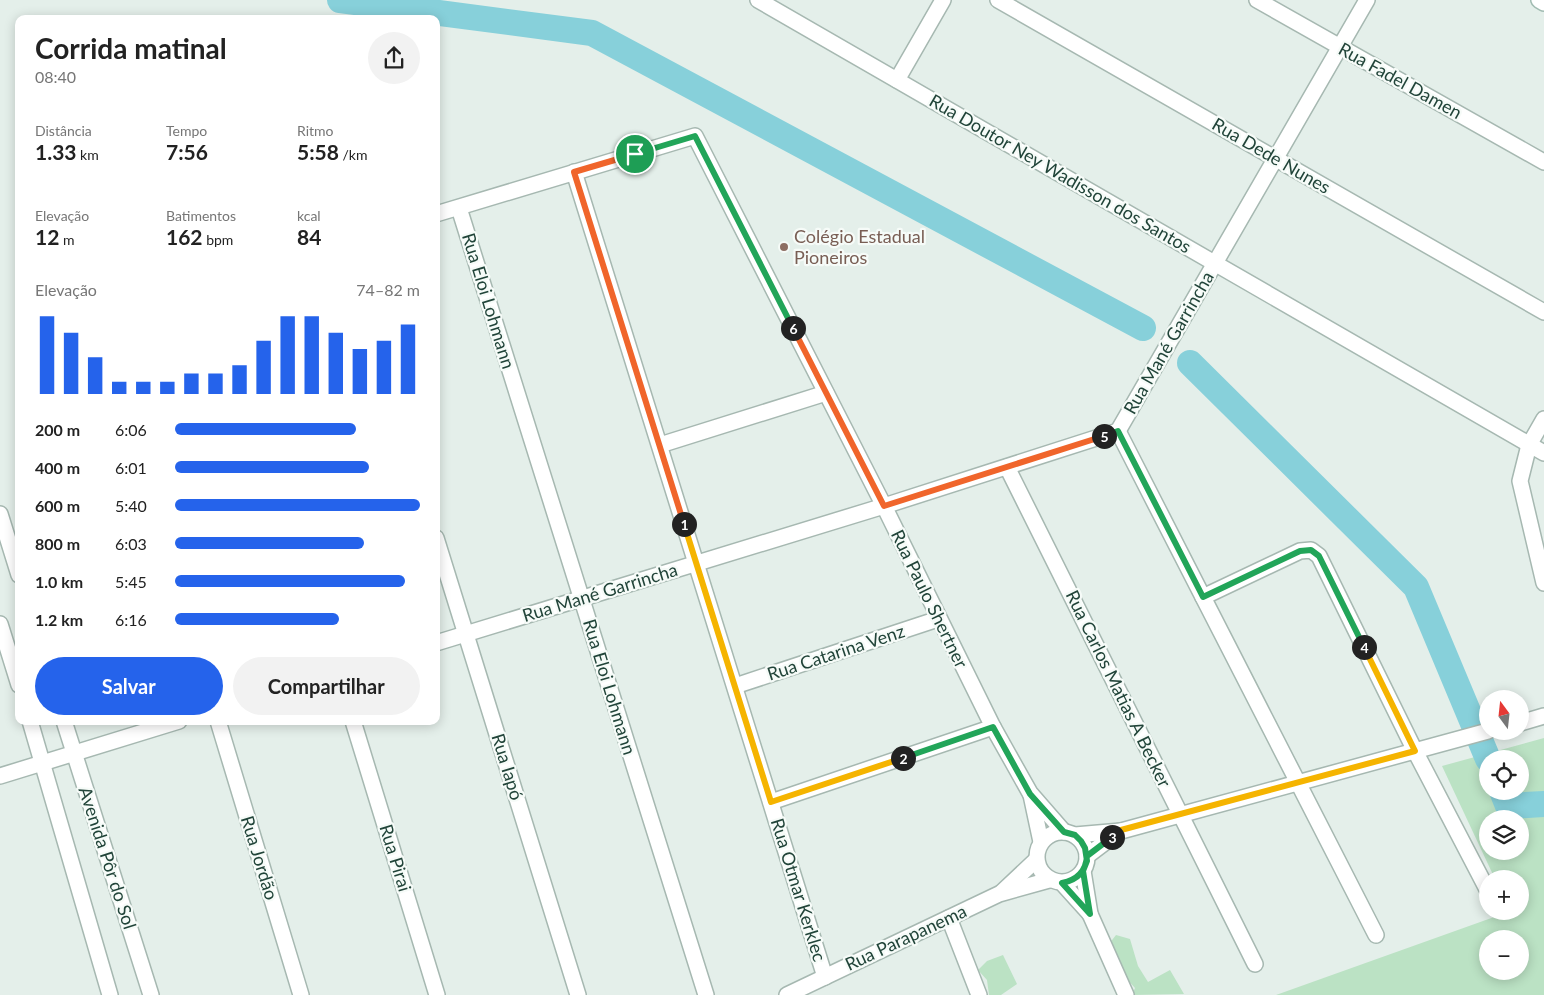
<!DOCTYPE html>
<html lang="pt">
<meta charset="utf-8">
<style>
body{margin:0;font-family:Lato,sans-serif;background:#f2f2f2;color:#222;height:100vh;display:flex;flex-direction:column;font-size:19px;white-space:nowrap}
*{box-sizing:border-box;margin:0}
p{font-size:16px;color:#767676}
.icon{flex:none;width:28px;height:28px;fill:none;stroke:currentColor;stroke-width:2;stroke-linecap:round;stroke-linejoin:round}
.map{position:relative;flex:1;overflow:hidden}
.details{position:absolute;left:15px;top:15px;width:425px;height:710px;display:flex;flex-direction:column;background:#fff;border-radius:10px;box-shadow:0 2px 12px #0003}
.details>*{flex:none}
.needle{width:32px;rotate:345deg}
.fabs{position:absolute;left:1479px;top:690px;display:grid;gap:10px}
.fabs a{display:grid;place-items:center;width:50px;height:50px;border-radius:50%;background:#fff;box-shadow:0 2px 12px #0003;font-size:25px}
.pin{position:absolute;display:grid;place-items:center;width:42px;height:42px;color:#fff;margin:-21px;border:2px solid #fff;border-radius:50%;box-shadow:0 1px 5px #0007}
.km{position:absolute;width:25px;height:25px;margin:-12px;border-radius:50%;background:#222;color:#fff;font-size:14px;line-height:25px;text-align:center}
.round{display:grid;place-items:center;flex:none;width:52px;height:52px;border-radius:26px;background:#f2f2f2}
.head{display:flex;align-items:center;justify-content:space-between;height:85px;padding:0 20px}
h1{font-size:28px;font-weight:700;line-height:38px}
.stats{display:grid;grid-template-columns:repeat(3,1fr);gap:8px;height:85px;padding:5px 20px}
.stats div{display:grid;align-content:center}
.stats b{font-size:21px;font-weight:700}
.stats small{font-size:14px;font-weight:400}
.stats p{font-size:14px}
.chart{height:140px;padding:10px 20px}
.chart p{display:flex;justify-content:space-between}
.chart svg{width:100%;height:90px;margin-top:5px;stroke:#2563eb;stroke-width:6}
.primary-button{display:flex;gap:10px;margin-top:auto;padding:10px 20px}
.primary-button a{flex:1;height:58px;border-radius:30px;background:#2563eb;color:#fff;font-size:20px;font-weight:700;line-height:58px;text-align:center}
.primary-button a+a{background:#f2f2f2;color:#222}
ul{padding:0 20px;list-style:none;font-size:16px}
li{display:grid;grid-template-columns:80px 60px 1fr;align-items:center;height:38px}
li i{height:12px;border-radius:6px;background:#2563eb}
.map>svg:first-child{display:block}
.green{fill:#bbe2c4;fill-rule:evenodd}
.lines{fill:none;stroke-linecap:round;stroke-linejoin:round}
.river{stroke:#87d0da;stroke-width:26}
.minor-casing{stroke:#a6b8b1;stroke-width:18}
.tertiary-casing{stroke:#a6b8b1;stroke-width:18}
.secondary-casing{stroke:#a1bcb2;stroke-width:18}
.minor{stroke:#fff;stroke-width:15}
.tertiary{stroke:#fff;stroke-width:15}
.secondary{stroke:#fff;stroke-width:15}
.split-1-casing{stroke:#fff;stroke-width:10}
.split-2-casing{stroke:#fff;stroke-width:10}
.split-3-casing{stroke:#fff;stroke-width:10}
.split-4-casing{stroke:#fff;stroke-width:10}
.split-5-casing{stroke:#fff;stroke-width:10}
.split-6-casing{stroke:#fff;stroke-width:10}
.split-7-casing{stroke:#fff;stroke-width:10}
.split-1{stroke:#f0652b;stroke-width:6}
.split-2{stroke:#f5b400;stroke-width:6}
.split-3{stroke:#22a559;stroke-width:6}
.split-4{stroke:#f5b400;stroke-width:6}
.split-5{stroke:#22a559;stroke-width:6}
.split-6{stroke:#f0652b;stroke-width:6}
.split-7{stroke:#22a559;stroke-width:6}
.education-dot{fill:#8d6e63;stroke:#f6fbf8;stroke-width:2}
.labels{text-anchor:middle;stroke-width:4.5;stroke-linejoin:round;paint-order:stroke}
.street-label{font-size:18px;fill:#214439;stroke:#f6fbf8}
.education-label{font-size:18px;fill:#785e54;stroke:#f6fbf8;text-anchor:start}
</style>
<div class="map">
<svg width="1544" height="995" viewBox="0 0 1544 995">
<rect width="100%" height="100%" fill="#e4efea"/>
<g class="green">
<path d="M1544 738V995H1276L1511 911H1520V879H1495L1442 766ZM1488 759H1520V791H1488ZM1488 819H1520V851H1488ZM1488 939H1520V971H1488Z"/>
<path d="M1116 935 1130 939 1138 966 1148 982 1170 970 1184 994 1132 995 1135 988 1117 968 1109 944Z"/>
<path d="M1003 955 1017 984 1001 995H989L987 980 978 970 987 961Z"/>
</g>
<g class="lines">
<g class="river">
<path d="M340 0 592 33 1143 328"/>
<path d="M1190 363 1416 587 1488 759"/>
<path d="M1502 791 1508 806 1544 804"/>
</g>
<defs>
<g id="minor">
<path d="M758 0 1544 453"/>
<path d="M998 0 1544 312"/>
<path d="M1257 0 1544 162"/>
<path d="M897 80 943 0"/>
<path d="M574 172 825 977"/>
<path d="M459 208 706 995"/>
<path d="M436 214 695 136 884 506 993 727 1030 793 1064 832"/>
<path d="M1544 419 1529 445 1520 481 1544 583"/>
<path d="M1118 431 1376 935"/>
<path d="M660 445 826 393"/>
<path d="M1007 467 1255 964"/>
<path d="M436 538 578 995"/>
<path d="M1203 597 1300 551 1311 550 1319 556 1415 751 1488 891"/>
<path d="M436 643 884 506 1118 431 1367 0"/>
<path d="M735 686 938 619"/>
<path d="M218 721 301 995"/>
<path d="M353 721 437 995"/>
<path d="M1520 723 1544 716"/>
<path d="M0 776 179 721"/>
<path d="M1031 795 1041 842"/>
<path d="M771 802 993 727"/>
<circle cx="1062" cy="857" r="25"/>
<path d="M1075 835 1121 831 1488 731"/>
<path d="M1087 856 1120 831"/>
<path d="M1083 871 1090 914 1126 995"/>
<path d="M1062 883 1090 914"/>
<path d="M1002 892 1036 860"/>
<path d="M949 918 979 995"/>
<path d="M787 995 999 894 1049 880"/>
</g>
<g id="tertiary">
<path d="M0 514 19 575"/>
<path d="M0 624 19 685"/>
<path d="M30 721 110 995"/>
<path d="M64 721 151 995"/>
</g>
<path id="secondary" d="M1539 0 1544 3"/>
</defs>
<use href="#minor" class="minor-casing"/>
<use href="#tertiary" class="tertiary-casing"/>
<use href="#secondary" class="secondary-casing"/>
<use href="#minor" class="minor"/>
<use href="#tertiary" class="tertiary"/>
<use href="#secondary" class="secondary"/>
</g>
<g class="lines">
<defs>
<path id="split-1" d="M635 154 574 172 684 524"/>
<path id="split-2" d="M684 524 771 802 903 758"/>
<path id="split-3" d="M903 758 993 727 1030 794 1064 832 1075 835 1081 841 1085 848 1087 861 1083 871 1090 914 1062 883C1077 880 1086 872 1087 856L1112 837"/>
<path id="split-4" d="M1112 837 1121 830 1415 751 1364 647"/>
<path id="split-5" d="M1104 436 1118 431 1203 597 1300 551 1311 550 1319 556 1364 647"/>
<path id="split-6" d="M793 328 884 506 1104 436"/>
<path id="split-7" d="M635 154 695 136 793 328"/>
</defs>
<use href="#split-1" class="split-1-casing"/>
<use href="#split-2" class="split-2-casing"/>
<use href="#split-3" class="split-3-casing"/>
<use href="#split-4" class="split-4-casing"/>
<use href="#split-5" class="split-5-casing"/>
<use href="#split-6" class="split-6-casing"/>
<use href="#split-7" class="split-7-casing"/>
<use href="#split-1" class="split-1"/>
<use href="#split-2" class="split-2"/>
<use href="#split-3" class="split-3"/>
<use href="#split-4" class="split-4"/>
<use href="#split-5" class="split-5"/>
<use href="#split-6" class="split-6"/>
<use href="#split-7" class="split-7"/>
</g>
<circle class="education-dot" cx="784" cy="247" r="5"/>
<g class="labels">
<g class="street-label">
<text transform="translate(1400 81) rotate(29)" y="6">Rua Fadel Damen</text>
<text transform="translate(1271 156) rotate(30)" y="6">Rua Dede Nunes</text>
<text transform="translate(1060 174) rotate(30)" y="6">Rua Doutor Ney Wadisson dos Santos</text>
<text transform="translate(488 301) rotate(73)" y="6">Rua Eloi Lohmann</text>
<text transform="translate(1169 343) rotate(-60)" y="6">Rua Mané Garrincha</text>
<text transform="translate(600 593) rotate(-17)" y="6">Rua Mané Garrincha</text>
<text transform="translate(929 599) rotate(64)" y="6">Rua Paulo Shertner</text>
<text transform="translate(836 653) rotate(-18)" y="6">Rua Catarina Venz</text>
<text transform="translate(609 687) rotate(73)" y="6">Rua Eloi Lohmann</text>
<text transform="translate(1118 689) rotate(64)" y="6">Rua Carlos Matias A Becker</text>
<text transform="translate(507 767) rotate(73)" y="6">Rua Iapó</text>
<text transform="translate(107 858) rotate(72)" y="6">Avenida Pôr do Sol</text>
<text transform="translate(259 858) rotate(73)" y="6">Rua Jordão</text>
<text transform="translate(395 858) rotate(73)" y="6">Rua Pirai</text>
<text transform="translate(798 890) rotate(73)" y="6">Rua Otmar Kerklec</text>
<text transform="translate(906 938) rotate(-25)" y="6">Rua Parapanema</text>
</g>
<g class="education-label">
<text x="794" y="243">Colégio Estadual<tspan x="794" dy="21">Pioneiros</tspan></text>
</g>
</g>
</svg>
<div class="fabs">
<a><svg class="needle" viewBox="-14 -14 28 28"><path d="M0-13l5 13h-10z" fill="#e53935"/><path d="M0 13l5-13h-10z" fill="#767676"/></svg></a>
<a><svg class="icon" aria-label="locate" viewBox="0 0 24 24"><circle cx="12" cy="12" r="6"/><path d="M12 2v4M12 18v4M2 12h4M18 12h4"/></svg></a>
<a><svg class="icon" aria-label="layers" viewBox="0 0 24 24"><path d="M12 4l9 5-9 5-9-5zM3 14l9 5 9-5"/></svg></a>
<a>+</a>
<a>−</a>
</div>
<div class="pin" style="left:635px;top:154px;background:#1e9e55"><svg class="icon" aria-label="arrive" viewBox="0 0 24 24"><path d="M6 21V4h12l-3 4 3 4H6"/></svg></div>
<b class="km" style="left:684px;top:524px">1</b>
<b class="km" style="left:903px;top:758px">2</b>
<b class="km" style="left:1112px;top:837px">3</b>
<b class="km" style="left:1364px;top:647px">4</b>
<b class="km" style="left:1104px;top:436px">5</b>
<b class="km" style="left:793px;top:328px">6</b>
<section class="details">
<div class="head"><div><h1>Corrida matinal</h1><p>08:40</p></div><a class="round"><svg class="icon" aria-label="share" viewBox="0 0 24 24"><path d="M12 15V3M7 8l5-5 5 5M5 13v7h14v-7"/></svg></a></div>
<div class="stats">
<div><p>Distância</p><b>1.33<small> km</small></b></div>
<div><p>Tempo</p><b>7:56</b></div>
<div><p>Ritmo</p><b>5:58<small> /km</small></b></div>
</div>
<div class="stats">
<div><p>Elevação</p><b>12<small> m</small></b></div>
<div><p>Batimentos</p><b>162<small> bpm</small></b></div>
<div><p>kcal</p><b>84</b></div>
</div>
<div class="chart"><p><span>Elevação</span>74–82 m</p>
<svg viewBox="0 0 160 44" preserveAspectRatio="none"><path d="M5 44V6M15 44V14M25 44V26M35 44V38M45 44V38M55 44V38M65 44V34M75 44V34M85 44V30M95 44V18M105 44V6M115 44V6M125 44V14M135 44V22M145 44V18M155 44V10"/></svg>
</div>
<ul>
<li><b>200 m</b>6:06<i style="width:74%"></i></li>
<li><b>400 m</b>6:01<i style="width:79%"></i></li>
<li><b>600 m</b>5:40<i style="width:100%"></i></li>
<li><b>800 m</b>6:03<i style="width:77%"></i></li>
<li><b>1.0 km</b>5:45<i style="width:94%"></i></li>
<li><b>1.2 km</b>6:16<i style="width:67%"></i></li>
</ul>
<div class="primary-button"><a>Salvar</a><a>Compartilhar</a></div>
</section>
</div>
